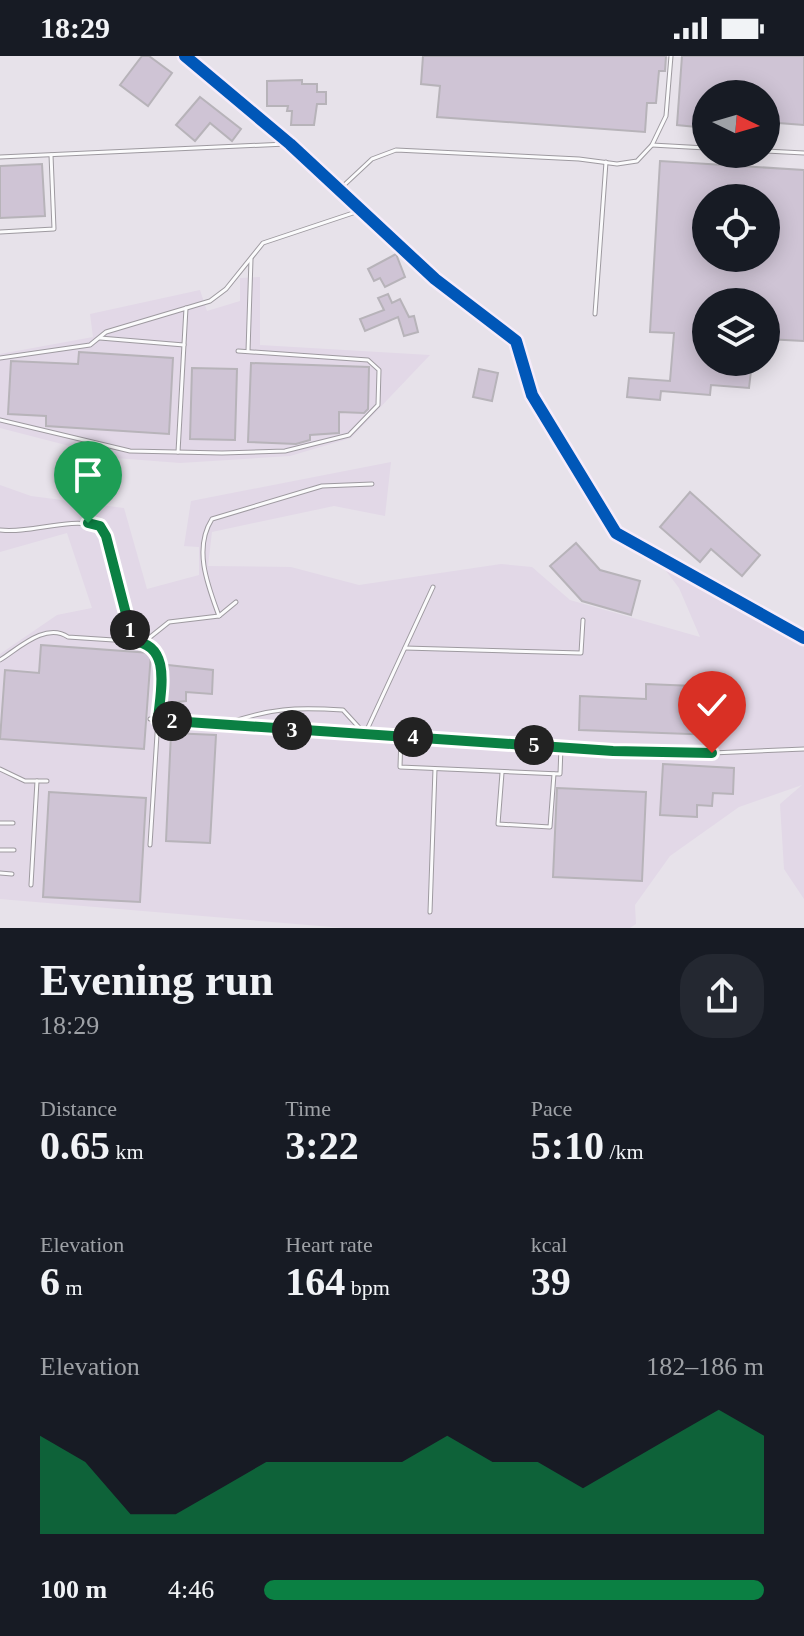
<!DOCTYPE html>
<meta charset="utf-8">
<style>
body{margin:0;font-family:Georgia,serif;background:#242831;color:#f1f3f6;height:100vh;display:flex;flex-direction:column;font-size:30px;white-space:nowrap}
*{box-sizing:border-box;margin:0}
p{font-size:26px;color:#9ea1a6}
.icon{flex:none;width:44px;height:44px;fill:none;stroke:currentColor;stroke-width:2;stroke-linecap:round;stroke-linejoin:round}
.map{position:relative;height:872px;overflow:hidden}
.sheet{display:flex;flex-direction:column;background:#171b24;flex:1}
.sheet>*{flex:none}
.needle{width:52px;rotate:95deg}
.tools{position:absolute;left:692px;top:24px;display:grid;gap:16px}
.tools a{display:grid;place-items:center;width:88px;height:88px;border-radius:50%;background:#171b24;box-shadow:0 4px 20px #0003;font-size:40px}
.pin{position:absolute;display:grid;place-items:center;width:68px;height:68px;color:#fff;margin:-82px -34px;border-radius:50% 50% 50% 0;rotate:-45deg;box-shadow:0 0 8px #0007}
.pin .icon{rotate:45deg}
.km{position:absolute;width:40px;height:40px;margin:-20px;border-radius:50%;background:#222;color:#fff;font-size:22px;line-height:40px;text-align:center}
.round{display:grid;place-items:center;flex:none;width:84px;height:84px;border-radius:32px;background:#242831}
.summary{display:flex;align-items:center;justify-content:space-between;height:136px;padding:0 40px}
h1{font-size:44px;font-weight:700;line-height:60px}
.figures{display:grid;grid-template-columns:repeat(3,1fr);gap:12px;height:136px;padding:8px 40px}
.figures div{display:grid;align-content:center}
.figures b{font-size:40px;font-weight:700}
.figures small{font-size:22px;font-weight:400}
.figures p{font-size:22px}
.chart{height:224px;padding:16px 40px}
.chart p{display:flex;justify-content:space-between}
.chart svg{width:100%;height:144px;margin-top:8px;fill:#0b8043;opacity:.7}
ul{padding:0 40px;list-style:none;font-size:26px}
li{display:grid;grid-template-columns:128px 96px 1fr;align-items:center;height:60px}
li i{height:20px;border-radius:10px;background:#0b8043}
.status{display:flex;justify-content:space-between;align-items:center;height:56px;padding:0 40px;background:#171b24;direction:ltr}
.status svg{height:22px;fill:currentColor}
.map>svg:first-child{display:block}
.built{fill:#e2d8e7}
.building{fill:#cfc4d5;stroke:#b7b3b9;stroke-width:2;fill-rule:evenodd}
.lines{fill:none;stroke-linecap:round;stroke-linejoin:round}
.lane-casing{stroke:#9e9aa0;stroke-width:5}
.secondary-casing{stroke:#9e9aa0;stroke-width:12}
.lane{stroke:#fbfbfc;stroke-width:3}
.secondary{stroke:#fbfbfc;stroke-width:10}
.cycleway-casing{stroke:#f6ecfa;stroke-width:17}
.cycleway{stroke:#0057b8;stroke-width:12}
.route-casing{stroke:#fff;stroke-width:16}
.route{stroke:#0b8043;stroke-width:10}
</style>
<div class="status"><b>18:29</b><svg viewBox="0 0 49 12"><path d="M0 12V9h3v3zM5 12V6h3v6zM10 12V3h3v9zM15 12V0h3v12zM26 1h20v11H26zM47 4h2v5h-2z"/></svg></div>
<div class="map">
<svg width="804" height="872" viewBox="0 0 804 872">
<rect width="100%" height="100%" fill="#e7e2ea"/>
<g class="built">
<path d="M260 221V289L430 299 351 382 290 400 180 407 116 402 0 372V298L93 281 90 258 200 234 207 255 240 245V222Z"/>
<path d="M391 406 385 460 334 450 212 476 208 510 291 511 359 529 501 508 532 511 570 544 700 581 679 532 660 507 712 534 804 588V843L784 813 780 748 802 729 739 751 670 800 635 849 636 868 630 872H344L0 843V598L57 559 92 552 67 477 0 496V429L31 440 124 452 147 533 199 519V491L184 490 191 445Z"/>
</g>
<g class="building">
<path d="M142 0H149L172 17 148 50 120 29Z"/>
<path d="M423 0H666L665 15H659L656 47H647L645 76 437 61 440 30 421 28Z"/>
<path d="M682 0H804V69L766 66V38H706V72L677 69Z"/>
<path d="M302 24V28H317V36H326V48H317L314 69H291L292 55H287L288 50H267V25Z"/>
<path d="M200 41 241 73 232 85 210 67 195 85 176 69Z"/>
<path d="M660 105 804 114V285L766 283V246H706V306H752L749 332 711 329 710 339 661 335 660 344 627 341 629 322 670 325 674 277 650 276ZM706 142H766V202H706Z"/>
<path d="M42 108 45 160 0 162V110Z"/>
<path d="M396 198 405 221 385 231 380 222 374 225 368 213Z"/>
<path d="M388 238 392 247 400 243 409 261 414 260 418 276 404 280 398 261 365 275 360 263 384 254 378 242Z"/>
<path d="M79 296 173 302 169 378 46 370V360L8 358 11 305 78 308Z"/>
<path d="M251 307 369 311 368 353 364 357 339 356V377L310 379V384L296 388 248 386Z"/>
<path d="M192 312 237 313 235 384 190 383Z"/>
<path d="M479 313 498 317 492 345 473 341Z"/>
<path d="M690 436 760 499 742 520 711 493 700 506 660 471Z"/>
<path d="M576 487 600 514 640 525 631 559 582 545 550 510Z"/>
<path d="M41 589 151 597 144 693 0 683 5 614 39 617Z"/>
<path d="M168 609 213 614 212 638 186 636V645L167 647Z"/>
<path d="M646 628 718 631 717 679 579 674 580 640 646 643Z"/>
<path d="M171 677 216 679 210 787 166 785Z"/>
<path d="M663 708 734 712 733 738 713 737 712 750 697 749V761L660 759Z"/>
<path d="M557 732 646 736 642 825 553 821Z"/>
<path d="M49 736 146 742 140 846 43 841Z"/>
</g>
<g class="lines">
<defs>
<g id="lane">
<path d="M652 89 706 92"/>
<path d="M766 95 804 97"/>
<path d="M0 101 286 88"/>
<path d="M341 132 372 103 396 94 579 103 617 108 637 105 652 89 666 60 671 0"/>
<path d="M0 176 54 173 51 99"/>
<path d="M595 258 606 106"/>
<path d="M100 282 184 289"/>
<path d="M248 295 251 203"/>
<path d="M0 302 90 289 106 276 210 245 226 233 263 187 356 156"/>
<path d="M0 364 130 395 222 397 285 395 349 379 378 349 379 314 368 304 238 295"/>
<path d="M178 396 186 252"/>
<path d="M0 474C32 478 66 461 100 470L106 480 133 585"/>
<path d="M219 560C208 530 193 493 212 463L322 430 372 428"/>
<path d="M144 586 169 566 219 560 236 546"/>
<path d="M405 592 581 597 583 564"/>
<path d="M0 604C19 592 46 566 68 581L144 586 155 593 161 615 150 789"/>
<path d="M150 663 613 695 712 697 804 693"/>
<path d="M225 668C271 652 295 651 343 654L365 678 433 531"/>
<path d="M401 680 400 711 560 718 561 691"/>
<path d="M0 713 25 725H47"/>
<path d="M502 717 498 768 550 771 554 718"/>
<path d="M0 767H13"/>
<path d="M0 794H14"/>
<path d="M0 817 12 818"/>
<path d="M31 829 37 725"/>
<path d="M430 856 435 713"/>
</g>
<path id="secondary" d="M185 0 290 88 435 223 516 285 532 339 616 477 804 582"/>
</defs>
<use href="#lane" class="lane-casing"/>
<use href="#secondary" class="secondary-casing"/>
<use href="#lane" class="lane"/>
<use href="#secondary" class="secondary"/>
<defs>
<path id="cycleway" d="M185 0 290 88 435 223 516 285 532 339 616 477 804 582"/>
</defs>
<use href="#cycleway" class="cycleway-casing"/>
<use href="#cycleway" class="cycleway"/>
</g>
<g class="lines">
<defs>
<path id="route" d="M88 467 100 470 106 480 133 585C173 589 160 636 158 664L613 695 712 697"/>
</defs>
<use href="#route" class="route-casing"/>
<use href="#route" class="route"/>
</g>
</svg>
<div class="tools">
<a><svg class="needle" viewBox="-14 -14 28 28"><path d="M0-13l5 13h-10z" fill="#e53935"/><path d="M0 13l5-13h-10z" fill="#9ea1a6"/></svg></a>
<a><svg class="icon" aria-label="locate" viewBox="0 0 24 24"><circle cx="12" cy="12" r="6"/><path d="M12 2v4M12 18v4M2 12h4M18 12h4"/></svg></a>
<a><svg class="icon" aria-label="layers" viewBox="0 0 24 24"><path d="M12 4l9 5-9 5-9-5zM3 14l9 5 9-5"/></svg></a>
</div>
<div class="pin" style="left:88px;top:467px;background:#1e9e55"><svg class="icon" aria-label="arrive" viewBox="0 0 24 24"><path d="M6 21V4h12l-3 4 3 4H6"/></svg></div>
<div class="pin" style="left:712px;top:697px;background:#d93025"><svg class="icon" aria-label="check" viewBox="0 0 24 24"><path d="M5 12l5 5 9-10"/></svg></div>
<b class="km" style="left:130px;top:574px">1</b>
<b class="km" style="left:172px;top:665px">2</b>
<b class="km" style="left:292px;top:674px">3</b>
<b class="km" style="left:413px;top:681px">4</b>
<b class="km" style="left:534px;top:689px">5</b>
</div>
<section class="sheet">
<div class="summary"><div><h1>Evening run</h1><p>18:29</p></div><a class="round"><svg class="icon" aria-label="share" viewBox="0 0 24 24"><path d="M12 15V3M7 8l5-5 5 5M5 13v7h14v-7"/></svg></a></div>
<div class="figures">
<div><p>Distance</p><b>0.65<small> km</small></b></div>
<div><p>Time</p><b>3:22</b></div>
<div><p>Pace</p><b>5:10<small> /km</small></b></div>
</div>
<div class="figures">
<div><p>Elevation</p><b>6<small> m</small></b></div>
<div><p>Heart rate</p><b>164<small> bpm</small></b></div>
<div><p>kcal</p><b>39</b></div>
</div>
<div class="chart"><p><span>Elevation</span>182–186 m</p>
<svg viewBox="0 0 160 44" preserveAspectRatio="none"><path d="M0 44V14L10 22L20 38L30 38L40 30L50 22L60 22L70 22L80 22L90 14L100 22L110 22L120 30L130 22L140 14L150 6L160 14V44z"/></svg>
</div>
<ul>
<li><b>100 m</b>4:46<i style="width:100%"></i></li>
</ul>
</section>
